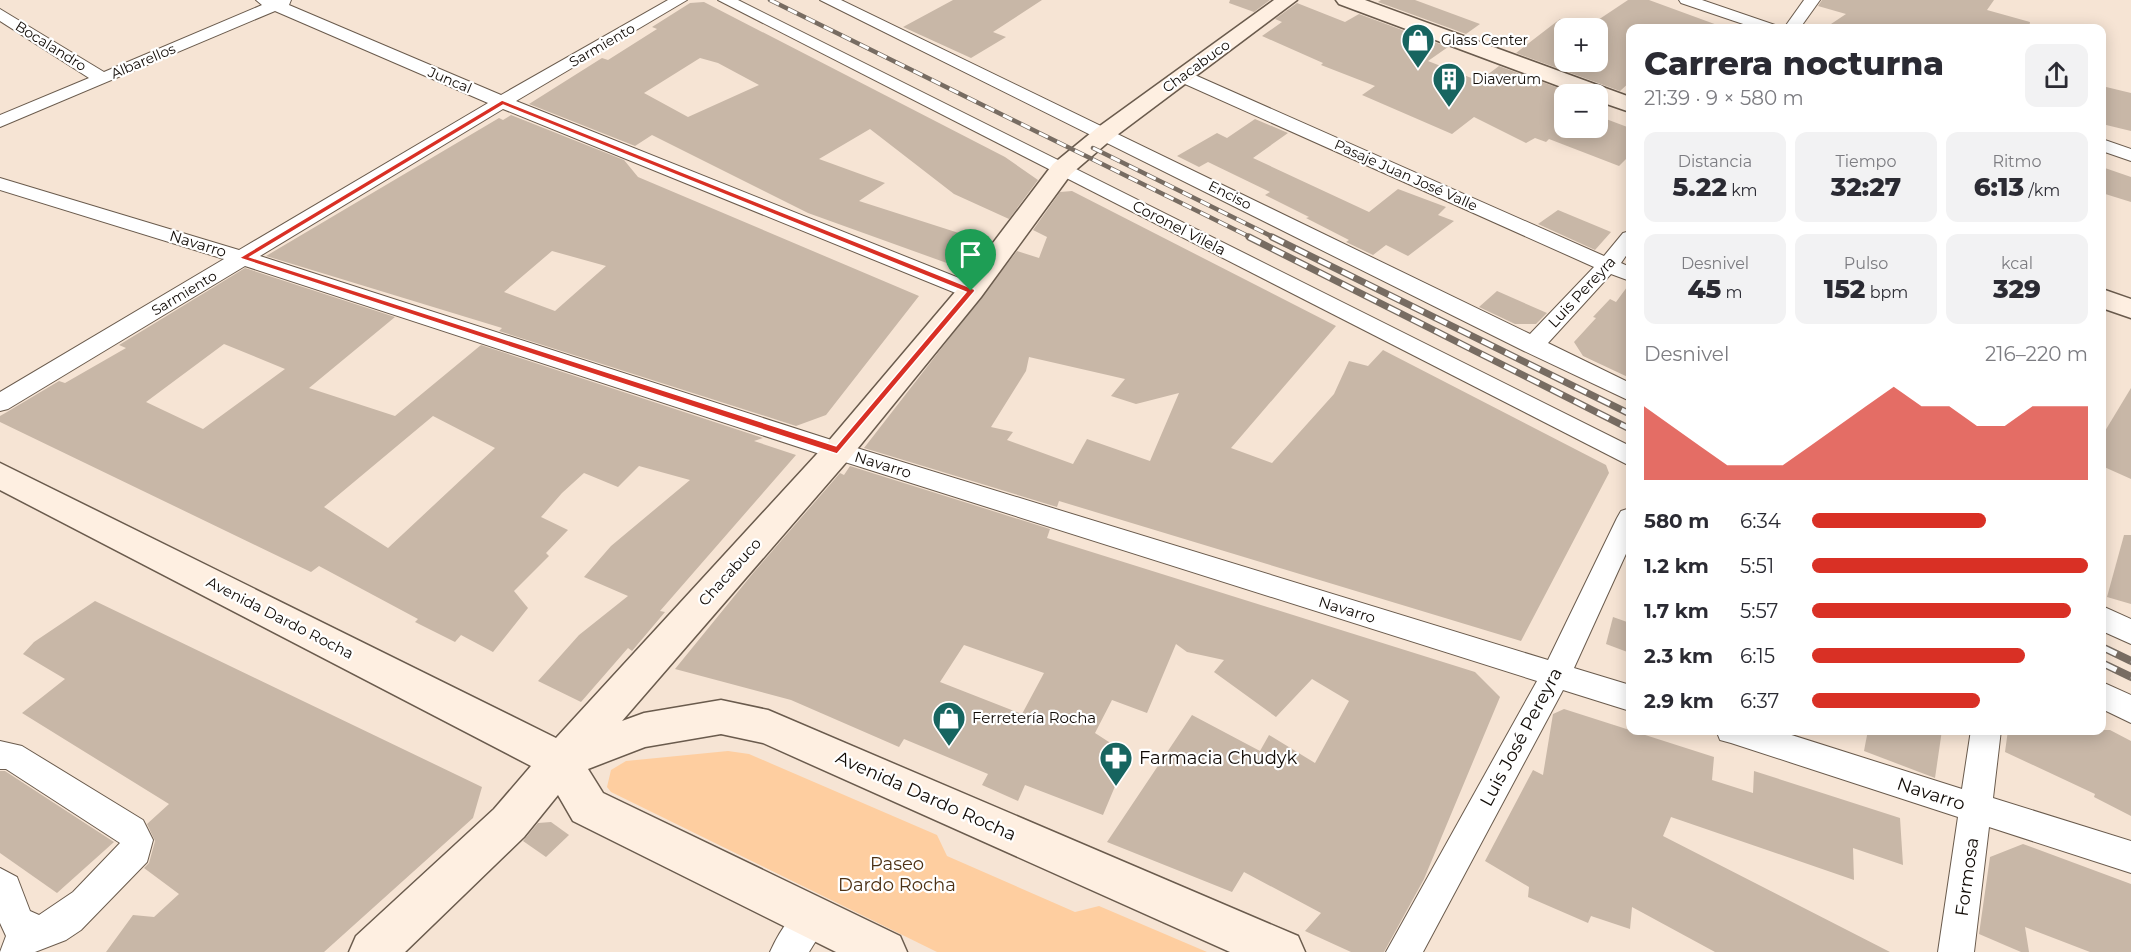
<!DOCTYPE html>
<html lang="es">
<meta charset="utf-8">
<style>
body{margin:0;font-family:Montserrat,sans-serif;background:#f2f2f3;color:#2b2b33;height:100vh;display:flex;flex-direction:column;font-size:22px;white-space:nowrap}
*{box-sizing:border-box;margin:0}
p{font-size:20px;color:#7c7c81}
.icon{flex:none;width:33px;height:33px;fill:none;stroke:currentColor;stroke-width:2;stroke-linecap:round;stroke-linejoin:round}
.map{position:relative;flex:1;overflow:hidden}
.sheet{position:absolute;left:1626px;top:24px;width:480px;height:711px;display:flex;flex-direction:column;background:#fff;border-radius:12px;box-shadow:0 3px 15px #0003}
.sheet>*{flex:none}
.tools{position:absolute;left:1554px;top:18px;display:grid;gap:12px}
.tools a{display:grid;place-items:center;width:54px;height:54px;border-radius:12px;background:#fff;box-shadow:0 3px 15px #0003;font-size:30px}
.pin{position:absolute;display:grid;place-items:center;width:51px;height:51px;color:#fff;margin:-62px -26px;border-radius:50% 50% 50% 0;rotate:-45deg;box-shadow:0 0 6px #0007}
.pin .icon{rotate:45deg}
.round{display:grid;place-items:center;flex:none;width:63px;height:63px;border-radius:12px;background:#f2f2f3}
.headline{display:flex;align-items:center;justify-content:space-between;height:102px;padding:0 18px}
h1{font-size:33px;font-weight:800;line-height:45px}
.metrics{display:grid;grid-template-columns:repeat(3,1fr);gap:9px;height:102px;padding:6px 18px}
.metrics div{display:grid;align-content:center;border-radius:12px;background:#f2f2f3;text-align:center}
.metrics b{font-size:26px;font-weight:800}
.metrics small{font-size:16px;font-weight:400}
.metrics p{font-size:16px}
.chart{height:168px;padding:12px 18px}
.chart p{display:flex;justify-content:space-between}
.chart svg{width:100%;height:108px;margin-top:6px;fill:#d93025;opacity:.7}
ul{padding:0 18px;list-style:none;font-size:20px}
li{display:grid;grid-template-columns:96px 72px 1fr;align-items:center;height:45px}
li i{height:15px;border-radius:8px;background:#d93025}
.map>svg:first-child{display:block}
.green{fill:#fecea0}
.building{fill:#c8b7a7;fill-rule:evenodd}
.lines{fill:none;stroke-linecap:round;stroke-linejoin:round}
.street-casing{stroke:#6a5b4d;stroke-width:2}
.secondary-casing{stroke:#6a5b4d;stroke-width:3}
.street{fill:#fff;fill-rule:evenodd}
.secondary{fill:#feefe1;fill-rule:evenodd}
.rail-far2-casing{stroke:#776c62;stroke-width:4.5}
.rail-far1-casing{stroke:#776c62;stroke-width:7}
.rail-casing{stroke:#776c62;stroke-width:8}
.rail-far2{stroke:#fff;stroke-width:3;stroke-dasharray:10;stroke-linecap:butt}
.rail-far1{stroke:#fff;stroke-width:4.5;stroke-dasharray:13;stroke-linecap:butt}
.rail{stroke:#fff;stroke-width:5;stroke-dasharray:16;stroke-linecap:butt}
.route{fill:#d93025;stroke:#fff;stroke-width:1.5;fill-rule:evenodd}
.labels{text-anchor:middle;stroke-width:4.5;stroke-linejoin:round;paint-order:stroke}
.far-poi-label{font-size:14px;fill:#100a05;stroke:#fff;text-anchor:start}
.far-street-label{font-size:14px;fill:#100a05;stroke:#fff}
.street-label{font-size:15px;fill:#100a05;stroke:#fff}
.poi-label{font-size:15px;fill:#100a05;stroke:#fff;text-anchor:start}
.near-street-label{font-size:18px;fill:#100a05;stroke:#fff}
.near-poi-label{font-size:18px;fill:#100a05;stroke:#fff;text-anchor:start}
.near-park-label{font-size:18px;fill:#4c3115;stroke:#fff}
</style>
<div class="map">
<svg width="2131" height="952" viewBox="0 0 2131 952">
<rect width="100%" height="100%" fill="#f6e4d4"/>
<path class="green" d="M728 751 749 754 937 835 947 856 1075 912 1099 906 1207 952H937L611 792 607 787 611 770 626 761Z"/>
<g class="building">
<path d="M953 0H1042L993 32 1006 37 971 58 903 27Z"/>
<path d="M1230 0H1270L1254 12 1229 3Z"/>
<path d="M1381 0H1415L1480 24 1466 34 1378 2Z"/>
<path d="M1628 0H1649L1720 26V28H1630V82L1620 91 1516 53 1560 19 1590 28H1564V62H1598V20Z"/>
<path d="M1822 0H1994L1987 10 2030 22 2029 28H1825L1846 14 1818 6Z"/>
<path d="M704 2 1005 157 1038 180 1009 219 954 194 870 129 819 159 885 183 859 201 990 243 969 271 808 213 652 135 635 146 529 104 602 58 608 60 657 29 652 27 690 3ZM700 58 718 63 759 85 688 117 644 93Z"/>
<path d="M1297 3 1345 22 1359 14 1448 47 1428 61 1479 81 1499 66 1575 94H1564V128H1598V116L1630 128V155L1619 166 1549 139 1546 142 1535 138 1526 143 1474 117 1452 134 1362 95 1375 86 1321 65 1323 63 1262 36 1282 22 1275 19Z"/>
<path d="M2102 86 2131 93V131L2102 124Z"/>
<path d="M511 115 624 160 638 177 919 296 826 415 796 426 499 331 502 328 266 256 499 118 503 120ZM552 251 606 266 555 311 504 292Z"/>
<path d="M1255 119 1288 133 1253 158 1369 212 1398 189 1446 207 1438 215 1454 221 1408 256 1386 245 1373 255 1346 242 1349 240 1306 218 1309 217 1265 195 1270 192 1208 162 1199 167 1177 156 1217 133 1227 138Z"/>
<path d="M2102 167 2131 177V202L2102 193Z"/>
<path d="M1072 191 1336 326 1231 448 1272 463 1334 394 1349 361 1368 366 1383 350 1606 465 1609 473 1521 641 1059 501 1057 507 864 448 1017 251 1039 258 1047 237 1033 230 1060 192ZM1029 357 1125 379 1111 396 1136 404 1179 393 1150 461 1087 439 1073 464 1007 440 1013 432 991 427 1026 371Z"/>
<path d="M1558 210 1611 232 1595 250 1538 224Z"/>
<path d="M245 268 395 317 309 388 395 416 481 345 763 438 754 441 796 455 660 611 665 612 632 651 628 648 581 702 538 681 579 635 628 596 584 577 611 546 690 480 639 466 618 487 584 473 562 493 541 517 568 530 546 553 549 556 514 591 528 608 493 652 461 635 455 642 415 622 418 619 319 566 311 572 0 422V416L7 412 59 381 65 383 126 348 119 345ZM224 344 285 369 203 429 146 402ZM433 416 495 448 388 548 324 507Z"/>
<path d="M1630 283V378L1583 356 1574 342 1596 318 1593 317 1610 299 1616 302Z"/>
<path d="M1497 291 1547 313 1536 324H1515L1479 307Z"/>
<path d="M2131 388V479L2102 466V436Z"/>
<path d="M850 466 1050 529 1047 538 1475 672 1500 697 1424 879 1384 952H1351L1305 931 1321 913 1244 872 1232 892 1107 842 1192 715 1260 751 1269 735 1315 763 1349 701 1312 679 1276 717 1214 672 1224 660 1187 652 1176 644 1147 713 1112 700 1095 733 1126 753V760L1103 815 1025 785 1018 801 982 785 988 774 904 739 899 747 791 700 675 669 754 572 840 473 844 475ZM964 645 1044 673 1022 714 940 682Z"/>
<path d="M2124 535H2131V604L2107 597Z"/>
<path d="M95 601 482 787 473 818 324 952H106L133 915 154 917 179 894 144 868 149 863 155 841 147 824 169 804 22 713 65 679 23 654 34 642Z"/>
<path d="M1613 617 1630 623V653L1606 644Z"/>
<path d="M1564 709 1714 757 1712 780 1753 793 1754 771 1900 818 1903 865 1853 848 1854 880 1671 817 1663 836 1890 952H1715L1632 907 1630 929 1591 916 1588 923 1528 897 1529 887 1485 861 1533 770 1543 775 1553 714Z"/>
<path d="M1868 730H1942L1935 778 1864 751Z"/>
<path d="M2008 730H2110L2131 741V816L2094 797 2095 794 2005 752Z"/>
<path d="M0 771H5L114 842 57 893 0 853Z"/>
<path d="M551 822 569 835 546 857 523 841 538 823Z"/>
<path d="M2023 844 2131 884V952H2090L2025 927 2029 952H2021L1979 934 1990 857Z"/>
</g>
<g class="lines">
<defs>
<g id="street">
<path d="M256 0H291L289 5 501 95 668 0H687L516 101 979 286 982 291 979 296H963L503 109 260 256 847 445 1548 660 1617 518 1621 511 1630 508V545L1574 668 1630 685V711L1563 690 1423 952H1386L1537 681 829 457 245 266 8 409 0 411V392L224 259 0 190V178L239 250 488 103 275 11 0 127V115L89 78 0 21V9L104 72 262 5Z"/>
<path d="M718 0H738L1630 446V466Z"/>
<path d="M820 0H841L1530 334 1594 267 1176 80 1173 76 1176 72H1188L1604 256 1623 233 1630 231V250L1621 263 1630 267V281L1611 274 1548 343 1630 383V401L1524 351Z"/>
<path d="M1679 0H1702L1775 25 1777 28H1755L1681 3Z"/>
<path d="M1804 0H1820L1800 28H1784Z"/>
<path d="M2102 139 2131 149V161L2102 151Z"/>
<path d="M2102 606 2131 619V644L2102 631Z"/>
<path d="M2102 682 2131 695V723L2102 709Z"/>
<path d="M1716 730H1776L1962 789 1971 730H2001L1993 798 2131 841V873L1989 827 1974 952H1938L1958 817 1731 743 1720 740Z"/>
<path d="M0 741 22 746 143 820 153 840 147 862 81 930 66 940 35 952H0L6 936 0 923V868L17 877 30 911 39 915 73 892 120 843 6 769H0Z"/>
<path d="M813 901 825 906 830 918 809 952H770C779 932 793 909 813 901Z"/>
</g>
<g id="secondary">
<path d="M1274 0H1297L1113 138 1071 174 981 297 849 459 622 721 644 713 721 700 768 710 1298 936 1305 952H1230L763 743 721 734 645 747 588 769 603 793 900 936 907 952H836L573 821 558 795 524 837 405 952H349L356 936 494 809 531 766 0 490V463L556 738 827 443 961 285 1053 164 1097 128Z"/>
<path d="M1336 0H1365L1630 97V112L1598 101V94H1580L1339 4Z"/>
<path d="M2102 289 2131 299V318L2102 308Z"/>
</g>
</defs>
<use href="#street" class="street-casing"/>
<use href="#secondary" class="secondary-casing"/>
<use href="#street" class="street"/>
<use href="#secondary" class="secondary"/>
<defs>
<g id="rail-far2">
<path d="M770 0 1252 238"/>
<path d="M1093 148 1275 238"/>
</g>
<g id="rail-far1">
<path d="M1249 237 1630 429"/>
<path d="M1272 237 1630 414"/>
</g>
<g id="rail">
<path d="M2102 647 2131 661"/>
<path d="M2102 663 2131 677"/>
</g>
</defs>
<use href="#rail-far2" class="rail-far2-casing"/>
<use href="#rail-far1" class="rail-far1-casing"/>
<use href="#rail" class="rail-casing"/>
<use href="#rail-far2" class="rail-far2"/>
<use href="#rail-far1" class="rail-far1"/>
<use href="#rail" class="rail"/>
</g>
<path class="route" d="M502 100 974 289 975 291 837 454 239 258ZM503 105 966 292 836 446 250 257Z"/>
<defs>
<symbol id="shop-pin" viewBox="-11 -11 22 30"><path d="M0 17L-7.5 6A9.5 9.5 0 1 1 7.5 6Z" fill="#176560" stroke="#fff"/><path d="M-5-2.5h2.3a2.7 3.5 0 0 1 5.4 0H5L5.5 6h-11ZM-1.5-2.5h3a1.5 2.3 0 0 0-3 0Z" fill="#fff"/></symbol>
<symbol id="building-pin" viewBox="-11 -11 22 30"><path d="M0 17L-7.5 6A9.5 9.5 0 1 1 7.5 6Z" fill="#176560" stroke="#fff"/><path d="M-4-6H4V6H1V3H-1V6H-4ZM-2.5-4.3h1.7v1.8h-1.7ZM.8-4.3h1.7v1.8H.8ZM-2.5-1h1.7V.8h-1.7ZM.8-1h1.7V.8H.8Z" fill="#fff"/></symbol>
<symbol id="pharmacy-pin" viewBox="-11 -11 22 30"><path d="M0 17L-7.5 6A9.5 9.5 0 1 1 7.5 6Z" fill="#176560" stroke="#fff"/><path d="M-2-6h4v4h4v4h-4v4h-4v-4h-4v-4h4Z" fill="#fff"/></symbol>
</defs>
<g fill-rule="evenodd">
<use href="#shop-pin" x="1399" y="21" width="38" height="52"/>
<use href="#building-pin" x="1430" y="60" width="38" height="52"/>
<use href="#shop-pin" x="930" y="699" width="38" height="52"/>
<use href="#pharmacy-pin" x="1097" y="739" width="38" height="52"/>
</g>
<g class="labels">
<g class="far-poi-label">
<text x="1441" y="45">Glass Center</text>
<text x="1472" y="84">Diaverum</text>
</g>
<g class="far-street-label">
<text transform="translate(602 45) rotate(-30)" y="5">Sarmiento</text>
<text transform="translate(51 46) rotate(32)" y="5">Bocalandro</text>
<text transform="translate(143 61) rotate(-23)" y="5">Albarellos</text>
<text transform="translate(1196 66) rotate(-36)" y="5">Chacabuco</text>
<text transform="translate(450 80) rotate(23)" y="5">Juncal</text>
<text transform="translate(1406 175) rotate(24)" y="5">Pasaje Juan José Valle</text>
<text transform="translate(1230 195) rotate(27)" y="5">Enciso</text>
<text transform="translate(184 293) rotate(-31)" y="5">Sarmiento</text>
</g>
<g class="street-label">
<text transform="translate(1179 228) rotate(27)" y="5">Coronel Vilela</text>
<text transform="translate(198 244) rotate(17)" y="5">Navarro</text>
<text transform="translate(1582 292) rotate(-47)" y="5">Luis Pereyra</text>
<text transform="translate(883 465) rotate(17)" y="5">Navarro</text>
<text transform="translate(730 572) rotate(-48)" y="5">Chacabuco</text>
<text transform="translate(1347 610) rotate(17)" y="5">Navarro</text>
<text transform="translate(280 618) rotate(27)" y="5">Avenida Dardo Rocha</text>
</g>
<g class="poi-label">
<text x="972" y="723">Ferretería Rocha</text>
</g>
<g class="near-street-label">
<text transform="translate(1521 737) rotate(-62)" y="6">Luis José Pereyra</text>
<text transform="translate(1931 794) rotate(18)" y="6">Navarro</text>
<text transform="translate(926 796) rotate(24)" y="6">Avenida Dardo Rocha</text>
<text transform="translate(1967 877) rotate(-82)" y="6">Formosa</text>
</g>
<g class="near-poi-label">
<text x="1139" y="764">Farmacia Chudyk</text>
</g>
<g class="near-park-label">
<text x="897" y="870">Paseo<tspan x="897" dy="21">Dardo Rocha</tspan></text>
</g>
</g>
</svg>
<div class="tools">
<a>+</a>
<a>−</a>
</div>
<div class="pin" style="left:971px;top:291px;background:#1e9e55"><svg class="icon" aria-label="arrive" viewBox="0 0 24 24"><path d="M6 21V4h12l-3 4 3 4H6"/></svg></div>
<section class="sheet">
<div class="headline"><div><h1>Carrera nocturna</h1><p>21:39 · 9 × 580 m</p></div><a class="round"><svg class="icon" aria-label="share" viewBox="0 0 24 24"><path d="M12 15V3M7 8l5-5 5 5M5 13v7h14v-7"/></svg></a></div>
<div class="metrics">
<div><p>Distancia</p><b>5.22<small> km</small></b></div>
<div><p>Tiempo</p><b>32:27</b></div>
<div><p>Ritmo</p><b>6:13<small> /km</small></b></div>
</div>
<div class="metrics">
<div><p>Desnivel</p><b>45<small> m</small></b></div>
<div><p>Pulso</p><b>152<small> bpm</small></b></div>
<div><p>kcal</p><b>329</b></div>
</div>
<div class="chart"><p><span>Desnivel</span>216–220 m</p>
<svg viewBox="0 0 160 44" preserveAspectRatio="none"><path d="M0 44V14L10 22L20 30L30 38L40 38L50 38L60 30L70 22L80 14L90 6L100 14L110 14L120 22L130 22L140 14L150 14L160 14V44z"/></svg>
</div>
<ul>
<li><b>580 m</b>6:34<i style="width:63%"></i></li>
<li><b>1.2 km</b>5:51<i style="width:100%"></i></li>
<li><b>1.7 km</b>5:57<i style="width:94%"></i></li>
<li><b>2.3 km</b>6:15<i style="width:77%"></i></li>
<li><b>2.9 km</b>6:37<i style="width:61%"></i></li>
</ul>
</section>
</div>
